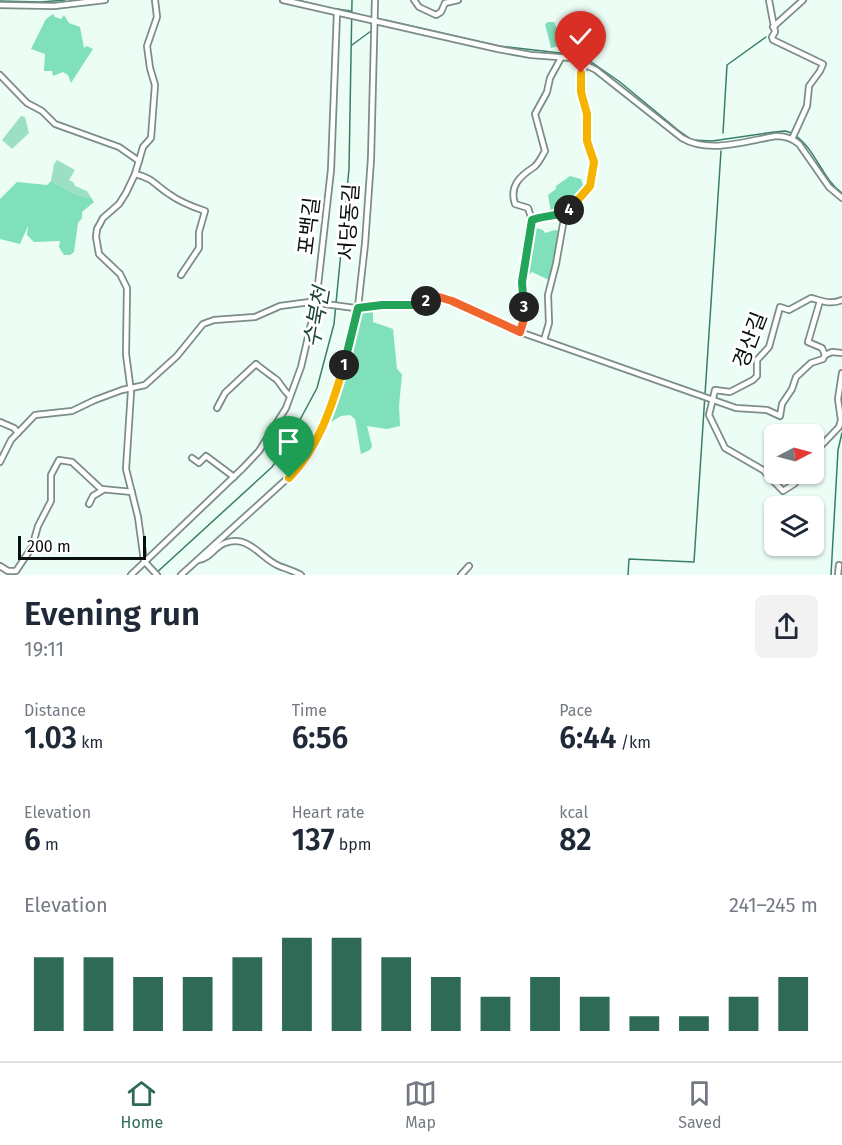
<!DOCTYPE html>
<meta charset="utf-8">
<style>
body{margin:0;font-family:"Fira Sans","Noto Sans KR",sans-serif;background:#f2f2f3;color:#1f2937;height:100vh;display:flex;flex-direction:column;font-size:22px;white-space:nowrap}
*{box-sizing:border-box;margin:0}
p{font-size:20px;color:#747a83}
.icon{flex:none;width:33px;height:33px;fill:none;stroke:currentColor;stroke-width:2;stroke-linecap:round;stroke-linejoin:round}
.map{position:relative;height:575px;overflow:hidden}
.sheet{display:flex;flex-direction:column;background:#fff;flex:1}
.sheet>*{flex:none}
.needle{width:39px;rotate:84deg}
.buttons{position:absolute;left:764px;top:424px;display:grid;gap:12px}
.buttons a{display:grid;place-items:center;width:60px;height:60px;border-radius:9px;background:#fff;box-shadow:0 2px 4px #0004;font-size:30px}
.scale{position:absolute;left:18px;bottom:15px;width:128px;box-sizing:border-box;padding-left:6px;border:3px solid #0a100e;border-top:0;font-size:16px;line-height:21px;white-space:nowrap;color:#0a100e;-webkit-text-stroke:4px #fff;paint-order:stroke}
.pin{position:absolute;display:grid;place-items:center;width:51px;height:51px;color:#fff;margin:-62px -26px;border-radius:50% 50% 50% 0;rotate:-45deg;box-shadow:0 0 6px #0007}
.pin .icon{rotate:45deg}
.km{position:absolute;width:30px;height:30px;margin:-15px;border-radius:50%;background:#222;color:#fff;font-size:16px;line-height:30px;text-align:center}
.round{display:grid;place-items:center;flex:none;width:63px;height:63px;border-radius:9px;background:#f2f2f3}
.headline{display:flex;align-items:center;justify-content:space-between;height:102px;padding:0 24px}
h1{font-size:33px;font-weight:600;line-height:45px}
.figures{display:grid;grid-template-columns:repeat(3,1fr);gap:9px;height:102px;padding:6px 24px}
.figures div{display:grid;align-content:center}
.figures b{font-size:30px;font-weight:600}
.figures small{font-size:16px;font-weight:400}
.figures p{font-size:16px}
.chart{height:168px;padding:12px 24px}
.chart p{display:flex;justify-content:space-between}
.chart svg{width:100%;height:108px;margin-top:6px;stroke:#2e6a55;stroke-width:6}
.dock{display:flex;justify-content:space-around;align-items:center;height:84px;border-top:2px solid #e0e1e3;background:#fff;font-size:16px;color:#747a83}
.dock a{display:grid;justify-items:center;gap:3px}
.dock .current{color:#2e6a55}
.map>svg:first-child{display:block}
.green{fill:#9ddfc4}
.forest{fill:#80e0bc}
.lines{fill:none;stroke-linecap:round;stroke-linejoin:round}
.stream{stroke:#397f66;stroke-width:1.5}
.street-casing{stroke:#7d8d86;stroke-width:8}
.street{stroke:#fff;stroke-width:4.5}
.split-1-casing{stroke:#fff;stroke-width:12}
.split-2-casing{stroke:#fff;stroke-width:12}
.split-3-casing{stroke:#fff;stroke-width:12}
.split-4-casing{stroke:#fff;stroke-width:12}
.split-5-casing{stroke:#fff;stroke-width:12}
.split-1{stroke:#f5b400;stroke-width:8}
.split-2{stroke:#22a559;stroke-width:8}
.split-3{stroke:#f0652b;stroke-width:8}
.split-4{stroke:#22a559;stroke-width:8}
.split-5{stroke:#f5b400;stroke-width:8}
.labels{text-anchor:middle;stroke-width:6;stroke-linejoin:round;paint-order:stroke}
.street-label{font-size:21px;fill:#0a100e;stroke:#fff}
.water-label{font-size:22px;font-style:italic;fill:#1d4738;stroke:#fff}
</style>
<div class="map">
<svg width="842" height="575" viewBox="0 0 842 575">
<rect width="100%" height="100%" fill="#ebfdf5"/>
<g class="green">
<path d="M21 116 25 117 29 133 12 149 2 140Z"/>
<path d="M57 160 75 170 69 180 73 182 75 186 87 191 92 199 75 194 51 181 54 164Z"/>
</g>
<g class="forest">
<path d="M53 14 55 17 61 19 64 15 69 23 80 27 84 48 87 46 93 49 71 83 68 75 63 72 53 76 52 71H44L45 54 31 49 46 19Z"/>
<path d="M548 22H554L563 45 551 48 545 24Z"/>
<path d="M570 176 581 179 585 190 581 196 565 212H551L548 195 556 189V186Z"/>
<path d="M51 181 75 194 92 199 94 202 82 212V218L78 223 74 252 70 255H64L59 247 60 241 34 242 27 235 28 226 20 244 0 239V199L17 182 47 185Z"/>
<path d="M533 222 536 228 543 230 545 233 555 230 560 231 551 281 532 272 526 277Z"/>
<path d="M363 309 373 310V322L393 329 397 369 402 374 399 406 400 426 387 429 367 426 372 446 370 450 361 454 355 419 350 415 341 416 326 425 351 348 360 312Z"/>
</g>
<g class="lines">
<g class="stream">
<path d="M297 0 325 7"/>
<path d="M0 1 41 2 65 0"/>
<path d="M337 9 351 11"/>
<path d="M385 20 499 46 569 54 587 59 620 82 678 130 692 140 712 141 774 132 785 131 792 133"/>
<path d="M352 45 371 31"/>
<path d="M723 133 727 65 766 37"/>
<path d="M796 136C816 150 822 179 842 193"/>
<path d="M154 575 272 467 286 446 317 388 334 324 349 169 352 0"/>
<path d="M628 575 629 559 694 562 721 151"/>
<path d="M831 575 838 450 842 433"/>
</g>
<defs>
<g id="street">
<path d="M155 0 157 17 147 46 150 68 155 85 151 138 143 147 135 174 126 193 119 204 103 218 97 229 96 237 99 254 120 274 127 288 126 354 131 392 126 469 138 517 144 561 157 575"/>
<path d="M283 0 498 49 531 55 572 58 596 70 682 138C709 154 746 141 776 136 785 136 792 138 799 144L829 187 842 198"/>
<path d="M414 0 419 7 436 15 441 12 445 3 458 0"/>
<path d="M769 0 775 32 772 37 773 40 823 64 820 71 809 86 807 106 792 139"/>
<path d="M0 5 54 6 105 0"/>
<path d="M773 27 803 0"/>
<path d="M0 75 27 103 42 111 55 124 119 147 139 161"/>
<path d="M135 174C153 178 155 185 169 194 180 202 193 207 205 211L199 232V248L181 275"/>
<path d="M532 220C543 215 559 218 568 211 584 199 598 179 593 159 592 152 587 147 587 141 587 130 588 119 586 108 583 90 575 81 587 64"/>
<path d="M820 301 808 342 822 348 825 355"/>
<path d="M520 332 524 315 522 282 532 220 528 208 515 204C509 186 520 176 534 167 539 163 542 156 545 151L535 114 547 92 550 78 561 58"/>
<path d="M544 340 549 323 548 295 556 264 565 213"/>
<path d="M217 408 225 393 256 364C259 367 276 379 277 380 282 386 284 391 290 396"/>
<path d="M0 422 14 428 18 433"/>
<path d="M192 458 199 463 206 456 234 477"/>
<path d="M813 461 818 449 839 427 841 420 838 399 842 373"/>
<path d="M0 462 11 440 35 415 72 411 95 400 122 390 145 385 177 356 203 324 214 320 255 317 280 306 310 302 355 308H369L382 305H414L439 297 452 301 520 332 736 408 767 410 780 416 782 404 792 389 796 377 811 363 823 359 825 355 832 352 842 353"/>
<path d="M803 474 794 484 783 491 763 470 725 448 709 415 715 390 730 392 753 380 757 376V360L769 347 780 307 789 310 811 298C823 301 830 305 842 300"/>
<path d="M89 504 93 496 103 490"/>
<path d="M198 560C211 558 214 547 225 543 249 534 260 558 279 566 287 569 294 571 301 575"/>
<path d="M0 566 8 571H16L32 547 38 526 51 501V475L59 460 72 462 101 489 132 492"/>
<path d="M131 575 243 468 259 451 286 408 301 367 316 303 331 170 337 12"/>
<path d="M181 575 301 466 321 430 340 377 357 316 365 244 371 159 375 0"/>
<path d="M461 575 469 566"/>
<path d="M838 575 839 565"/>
</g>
</defs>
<use href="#street" class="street-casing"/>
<use href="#street" class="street"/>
</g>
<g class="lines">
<defs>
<path id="split-1" d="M289 478C319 447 332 406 344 365"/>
<path id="split-2" d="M344 365 358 308 382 305H414L426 301"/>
<path id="split-3" d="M426 301 439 297 452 301 520 332 524 319V307"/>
<path id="split-4" d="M524 307 522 282 532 220C544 215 559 217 569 210"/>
<path id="split-5" d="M569 210 590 186 594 162 587 141V114L581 92V73"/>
</defs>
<use href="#split-1" class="split-1-casing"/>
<use href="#split-2" class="split-2-casing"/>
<use href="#split-3" class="split-3-casing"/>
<use href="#split-4" class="split-4-casing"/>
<use href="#split-5" class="split-5-casing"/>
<use href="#split-1" class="split-1"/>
<use href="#split-2" class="split-2"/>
<use href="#split-3" class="split-3"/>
<use href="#split-4" class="split-4"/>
<use href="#split-5" class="split-5"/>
</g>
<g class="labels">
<g class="street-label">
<text transform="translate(349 222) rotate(-86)" y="7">서당동길</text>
<text transform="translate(309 226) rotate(-83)" y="7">포백길</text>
<text transform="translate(750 340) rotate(-69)" y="7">경산길</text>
</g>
<g class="water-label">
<text transform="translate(316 317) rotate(-80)" y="8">수북천</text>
</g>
</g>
</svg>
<div class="buttons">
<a><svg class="needle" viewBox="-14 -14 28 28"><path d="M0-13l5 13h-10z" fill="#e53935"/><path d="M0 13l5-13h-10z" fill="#747a83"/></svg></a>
<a><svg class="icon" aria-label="layers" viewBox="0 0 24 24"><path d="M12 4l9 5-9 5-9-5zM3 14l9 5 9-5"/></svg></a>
</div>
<div class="scale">200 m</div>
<div class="pin" style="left:289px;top:478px;background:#1e9e55"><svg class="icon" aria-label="arrive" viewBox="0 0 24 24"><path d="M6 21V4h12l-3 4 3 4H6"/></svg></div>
<div class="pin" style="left:581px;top:73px;background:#d93025"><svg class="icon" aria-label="check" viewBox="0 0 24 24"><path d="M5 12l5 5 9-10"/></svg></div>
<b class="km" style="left:344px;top:365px">1</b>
<b class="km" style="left:426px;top:301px">2</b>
<b class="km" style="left:524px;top:307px">3</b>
<b class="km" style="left:569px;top:210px">4</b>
</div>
<section class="sheet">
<div class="headline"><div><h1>Evening run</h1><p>19:11</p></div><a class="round"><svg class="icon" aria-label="share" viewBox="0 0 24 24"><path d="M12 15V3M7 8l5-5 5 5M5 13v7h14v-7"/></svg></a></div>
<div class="figures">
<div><p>Distance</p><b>1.03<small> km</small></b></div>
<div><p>Time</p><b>6:56</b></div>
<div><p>Pace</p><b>6:44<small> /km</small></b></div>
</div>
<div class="figures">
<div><p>Elevation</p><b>6<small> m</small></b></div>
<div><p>Heart rate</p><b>137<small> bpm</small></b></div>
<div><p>kcal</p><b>82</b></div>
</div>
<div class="chart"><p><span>Elevation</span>241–245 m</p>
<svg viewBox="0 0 160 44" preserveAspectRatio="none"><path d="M5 44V14M15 44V14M25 44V22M35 44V22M45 44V14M55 44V6M65 44V6M75 44V14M85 44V22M95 44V30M105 44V22M115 44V30M125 44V38M135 44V38M145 44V30M155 44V22"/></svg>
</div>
</section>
<nav class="dock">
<a class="current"><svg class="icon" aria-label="home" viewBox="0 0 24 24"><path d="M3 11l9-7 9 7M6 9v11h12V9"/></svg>Home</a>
<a><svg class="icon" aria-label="map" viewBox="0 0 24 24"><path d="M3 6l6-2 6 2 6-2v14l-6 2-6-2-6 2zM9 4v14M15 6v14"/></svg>Map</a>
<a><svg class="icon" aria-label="saved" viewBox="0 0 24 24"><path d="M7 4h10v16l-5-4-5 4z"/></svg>Saved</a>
</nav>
